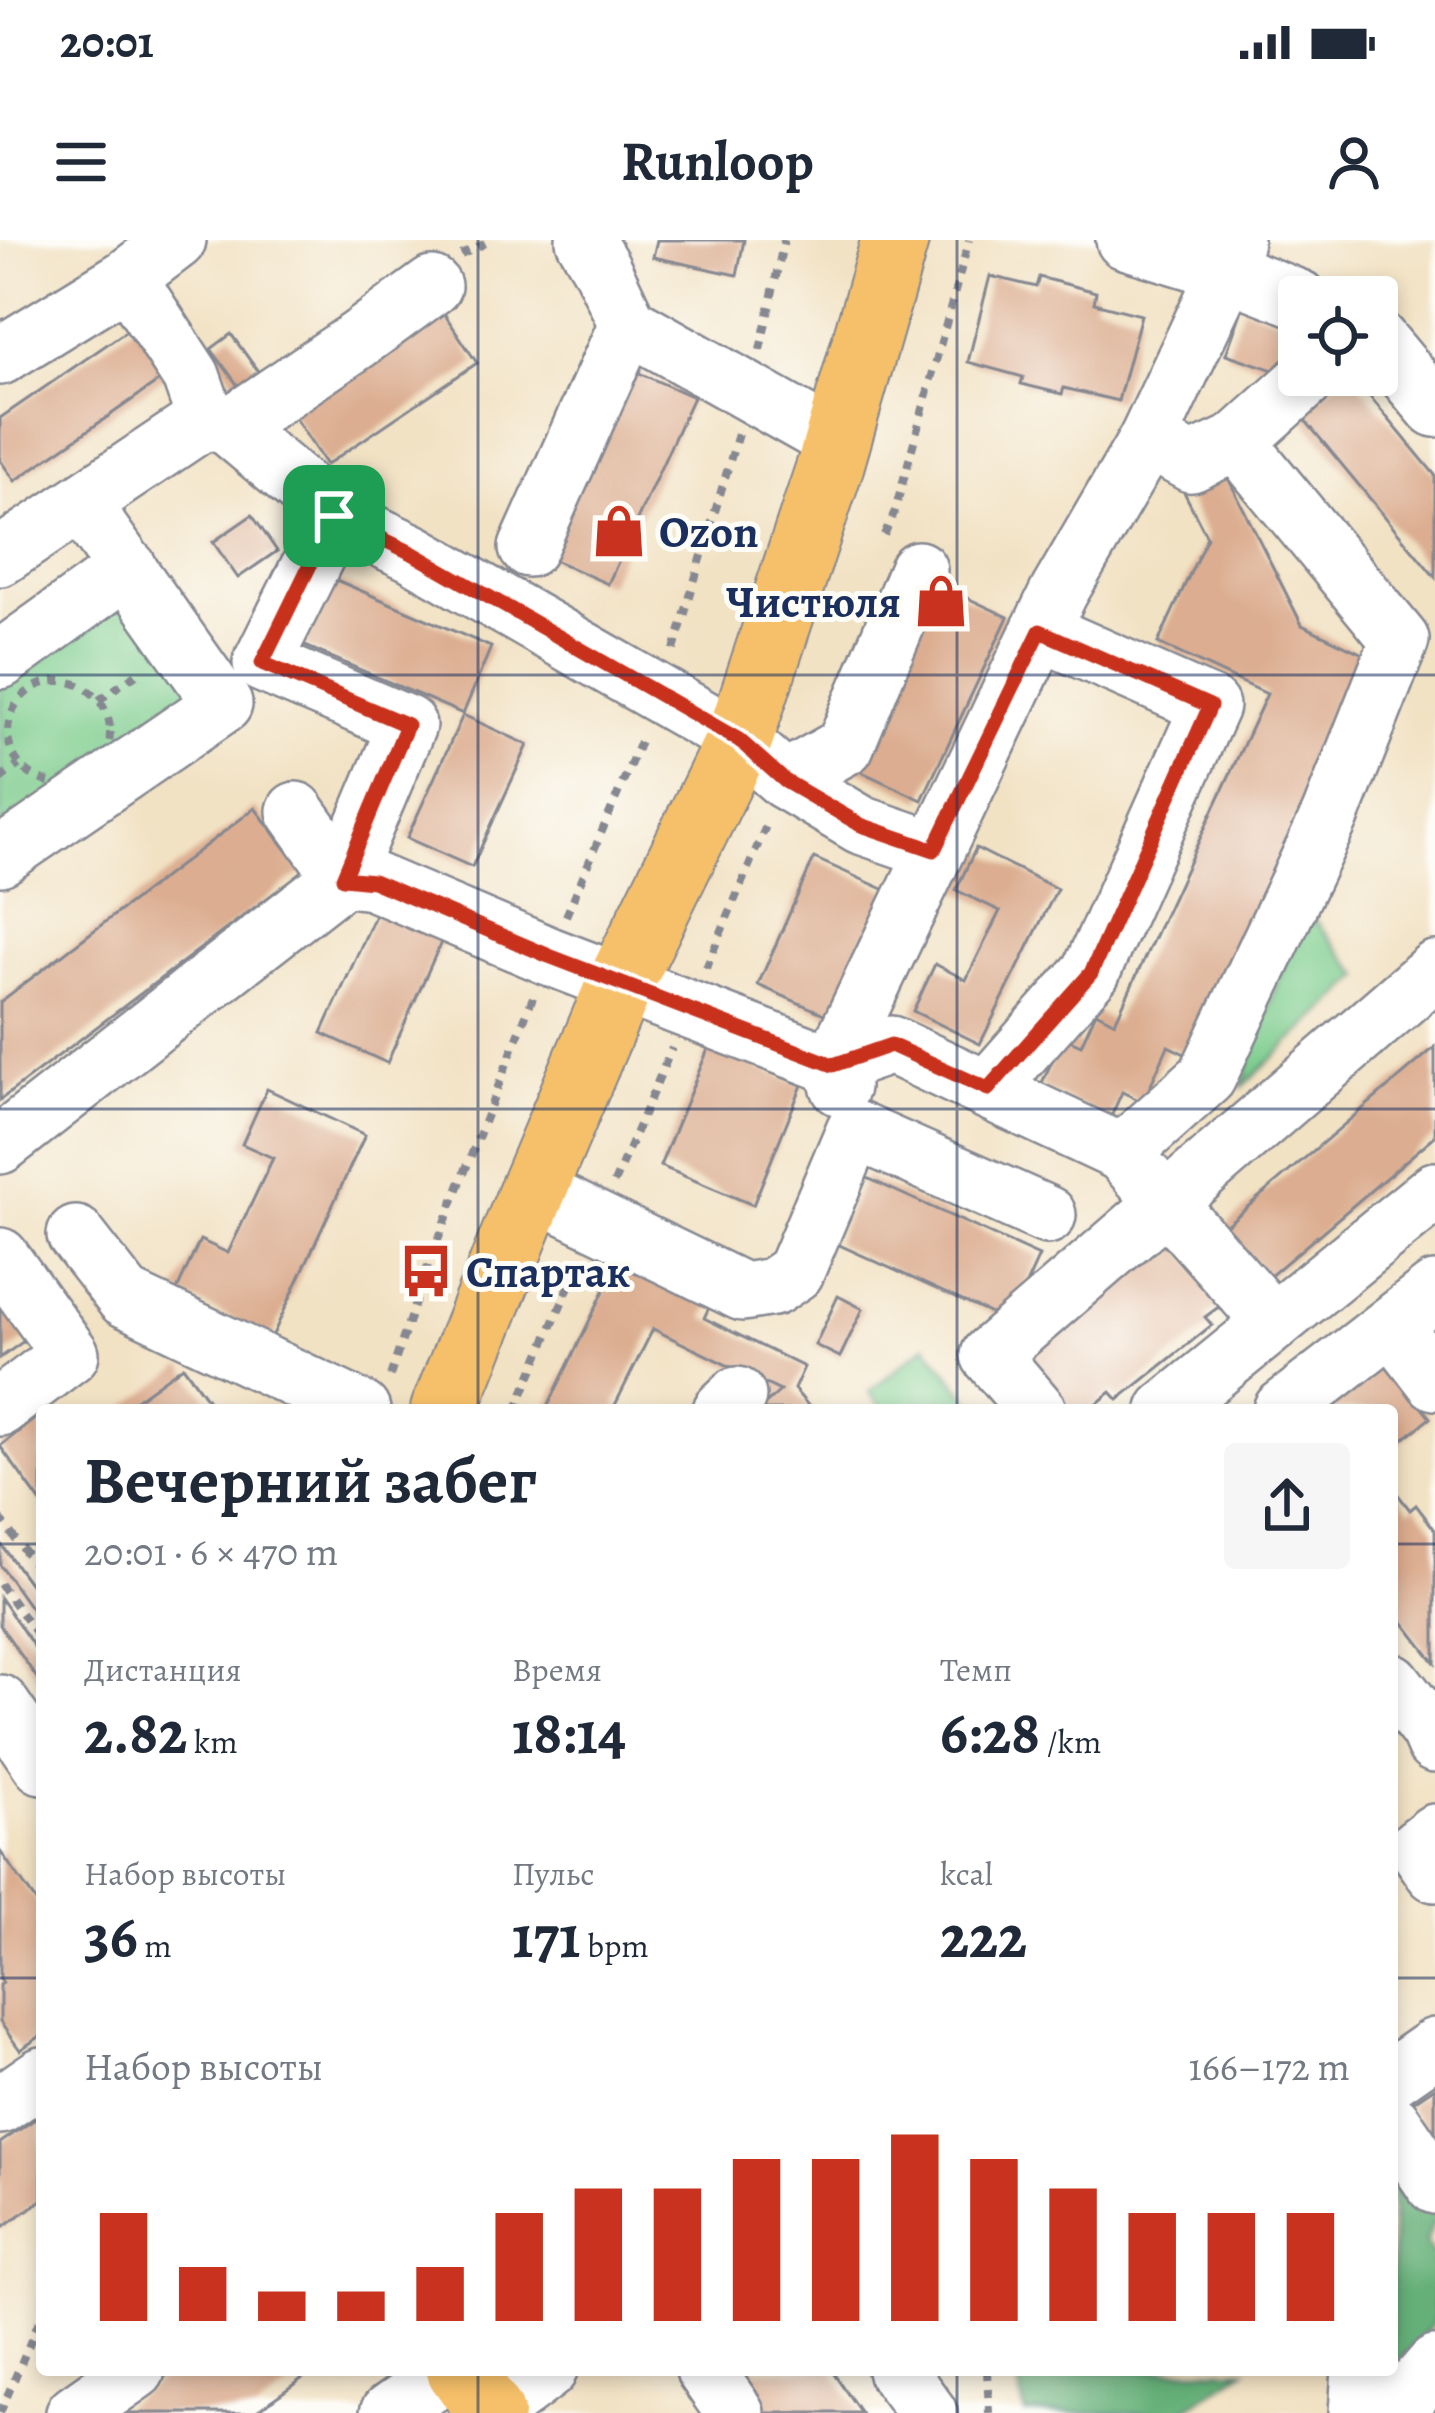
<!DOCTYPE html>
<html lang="ru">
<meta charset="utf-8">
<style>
body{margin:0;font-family:Alegreya,serif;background:#f6f6f7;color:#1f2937;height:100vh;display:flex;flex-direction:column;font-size:45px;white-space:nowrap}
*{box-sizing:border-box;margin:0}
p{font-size:39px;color:#747a83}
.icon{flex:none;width:66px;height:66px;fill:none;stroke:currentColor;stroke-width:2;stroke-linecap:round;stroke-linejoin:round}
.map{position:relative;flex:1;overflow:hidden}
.details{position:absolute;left:36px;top:1164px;width:1362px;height:972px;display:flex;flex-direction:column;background:#fff;border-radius:12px;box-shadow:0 6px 18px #0003}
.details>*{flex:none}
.tools{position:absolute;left:1278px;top:36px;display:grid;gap:24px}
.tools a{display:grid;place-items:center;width:120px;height:120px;border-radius:12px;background:#fff;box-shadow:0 6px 18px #0003;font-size:60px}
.pin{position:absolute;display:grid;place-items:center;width:102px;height:102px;color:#fff;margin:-51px;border-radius:24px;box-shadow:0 6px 18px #0006}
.round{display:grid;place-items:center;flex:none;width:126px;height:126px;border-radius:12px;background:#f6f6f7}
.head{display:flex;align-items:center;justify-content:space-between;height:204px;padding:0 48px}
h1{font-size:66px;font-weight:700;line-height:90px}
.metrics{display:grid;grid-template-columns:repeat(3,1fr);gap:18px;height:204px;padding:12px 48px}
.metrics div{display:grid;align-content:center}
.metrics b{font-size:60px;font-weight:700}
.metrics small{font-size:33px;font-weight:400}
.metrics p{font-size:33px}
.chart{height:336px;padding:24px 48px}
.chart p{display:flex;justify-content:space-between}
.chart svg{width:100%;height:216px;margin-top:12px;stroke:#c8321e;stroke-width:6}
.status{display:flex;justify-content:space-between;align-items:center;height:84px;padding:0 60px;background:#fff;direction:ltr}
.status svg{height:33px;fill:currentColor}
header{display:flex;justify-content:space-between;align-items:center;height:156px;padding:0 48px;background:#fff;font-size:54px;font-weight:700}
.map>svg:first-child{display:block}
.green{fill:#7ccc8c;stroke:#4c7e75;stroke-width:3}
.forest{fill:#65b078;stroke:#40706b;stroke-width:3}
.building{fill:#dcad90}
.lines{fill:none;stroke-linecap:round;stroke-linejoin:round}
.minor-casing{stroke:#868891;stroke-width:62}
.major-casing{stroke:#868891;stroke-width:70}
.path{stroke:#868891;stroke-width:8;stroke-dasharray:9 9;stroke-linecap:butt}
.minor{stroke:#fff;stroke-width:57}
.major{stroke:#f6c06b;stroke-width:66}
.route-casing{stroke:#fff;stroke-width:24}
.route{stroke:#c8321e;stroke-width:15}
.grid{fill:none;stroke:#1b2f5e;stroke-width:3;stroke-opacity:0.55}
.labels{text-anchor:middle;stroke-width:10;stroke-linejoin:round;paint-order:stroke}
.poi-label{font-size:45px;font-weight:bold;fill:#1b2f5e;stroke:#fdfcf7;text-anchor:start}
</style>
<div class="status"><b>20:01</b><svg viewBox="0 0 49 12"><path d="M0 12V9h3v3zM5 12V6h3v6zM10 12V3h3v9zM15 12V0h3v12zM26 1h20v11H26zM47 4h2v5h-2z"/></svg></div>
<header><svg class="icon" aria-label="menu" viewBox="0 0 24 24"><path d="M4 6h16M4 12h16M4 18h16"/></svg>Runloop<svg class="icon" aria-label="person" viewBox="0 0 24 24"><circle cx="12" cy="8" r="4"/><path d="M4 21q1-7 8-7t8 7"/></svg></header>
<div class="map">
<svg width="1435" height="2173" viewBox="0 0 1435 2173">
<rect width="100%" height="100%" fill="#fdfcf7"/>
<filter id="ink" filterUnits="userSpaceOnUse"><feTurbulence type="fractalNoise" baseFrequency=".00833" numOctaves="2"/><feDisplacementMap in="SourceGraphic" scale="24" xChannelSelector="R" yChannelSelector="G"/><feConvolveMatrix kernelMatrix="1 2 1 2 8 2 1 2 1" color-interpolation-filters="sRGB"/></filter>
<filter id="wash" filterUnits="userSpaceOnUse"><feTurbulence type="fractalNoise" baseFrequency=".004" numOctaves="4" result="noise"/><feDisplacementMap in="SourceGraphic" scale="48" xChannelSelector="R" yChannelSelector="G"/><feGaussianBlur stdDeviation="2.7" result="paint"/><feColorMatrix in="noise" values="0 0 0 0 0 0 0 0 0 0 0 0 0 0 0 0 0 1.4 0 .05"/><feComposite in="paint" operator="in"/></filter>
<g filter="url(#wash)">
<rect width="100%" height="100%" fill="#f2e2c4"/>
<g class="green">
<path d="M120 342 220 484 0 586V427Z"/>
<path d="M1303 666 1361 736 1241 848Z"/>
<path d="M926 1105 973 1164 966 1170H884L869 1152Z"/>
</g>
<g class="forest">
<path d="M1392 1908 1435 1965V1978L1426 2003 1435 2017V2082L1381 2142 1378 2130H1392Z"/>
<path d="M1015 2130H1245L1179 2173H1025Z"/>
</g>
<g id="blocks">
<g class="building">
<path d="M657 0H744L737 35 653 17Z"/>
<path d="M990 36 1036 47 1039 37 1096 52 1094 63 1141 75 1118 161 1064 148 1062 154 1021 144 1023 137 968 122Z"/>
<path d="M439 66 477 123 326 225 288 168Z"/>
<path d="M1243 67 1299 86V102L1288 135 1226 114Z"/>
<path d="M141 81 175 130 15 241 0 220V178Z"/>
<path d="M231 94 262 137 242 151 211 109Z"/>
<path d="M621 125 693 157 608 344 536 312Z"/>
<path d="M1344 135H1352L1435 235V337L1299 173Z"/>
<path d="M1225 232 1302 385 1371 418 1187 815 1168 806 1143 862 1122 852 1110 879 1040 847 1063 797 1081 805 1096 772 1115 782 1267 454 1158 403 1207 297 1184 252Z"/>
<path d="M252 275 277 311 238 338 213 302Z"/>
<path d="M320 333 491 407 463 474 291 400Z"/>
<path d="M931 341 1008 377 922 560 845 524Z"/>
<path d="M463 475 528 505 472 627 407 598Z"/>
<path d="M255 568 303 631 0 860V762Z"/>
<path d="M976 608 1057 649 980 804 913 771 935 724 966 740 1000 671 956 650Z"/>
<path d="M814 618 892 653 838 780 758 745Z"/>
<path d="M377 671 442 700 387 823 322 793Z"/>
<path d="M709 807 802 845 753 965 660 926Z"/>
<path d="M1435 807V896L1268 1038 1224 987Z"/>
<path d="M267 849 365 895 272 1097 176 1052 200 1000 228 1013 273 918 242 904Z"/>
<path d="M865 937 1039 1016 1009 1082 835 1003Z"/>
<path d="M1171 996 1224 1063 1205 1077 1212 1085 1118 1160 1111 1152 1089 1170H1071L1025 1113Z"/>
<path d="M620 1018 711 1063 704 1078 804 1127 794 1149 812 1170H759L780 1151 653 1089 615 1165 625 1170H546Z"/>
<path d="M0 1051 31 1096 0 1118Z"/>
<path d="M838 1056 863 1069 840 1117 815 1105Z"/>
<path d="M1381 1115 1430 1178 1392 1208V1170H1311Z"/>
<path d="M183 1126 215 1170H122Z"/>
<path d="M42 1173V1264L0 1206Z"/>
<path d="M1392 1247 1410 1270 1416 1265 1435 1290V1423L1392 1368Z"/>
<path d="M0 1303 42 1361V1384L0 1325Z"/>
<path d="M0 1358 42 1418V1445L0 1385Z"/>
<path d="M0 1611 42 1670V1795L20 1810 0 1782V1745L3 1743 0 1739Z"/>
<path d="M1435 1847V1904L1408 1865Z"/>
<path d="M42 1874V1960L0 1989V1903Z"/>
<path d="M174 2130H314L254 2173H114Z"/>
<path d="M733 2130H831L861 2173H764Z"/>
</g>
</g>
</g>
<g filter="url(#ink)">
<use href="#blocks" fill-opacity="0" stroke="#868891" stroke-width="3"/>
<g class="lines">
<defs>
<g id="minor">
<path d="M585 0 601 27 628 84 837 202"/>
<path d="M1125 0 1227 31 1148 199"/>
<path d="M1234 0 1227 31 1299 59"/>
<path d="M127 38 191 136 206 179"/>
<path d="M1377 99 1435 168"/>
<path d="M0 116 127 38 177 0"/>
<path d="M229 187 358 100 432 46"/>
<path d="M1237 202 1311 135"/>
<path d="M528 308 628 84"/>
<path d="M0 317 206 179 229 187 335 276 413 313 739 500 785 540 861 585 934 610"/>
<path d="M0 420 128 328"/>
<path d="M785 540 845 506 918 330"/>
<path d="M296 571 343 637 407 485 262 423 335 276"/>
<path d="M0 617 223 464 81 264"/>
<path d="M840 847 833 825 1040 391"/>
<path d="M988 849 1091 732 1210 466 1040 391 1059 352 1148 199 1191 223 1237 202 1400 400 1330 576 1207 837 1122 913"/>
<path d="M0 905 343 637 372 641 549 716 833 825 891 805 1122 913 1273 1083"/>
<path d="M533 950 743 1052 773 1047 795 1032 855 890 1047 975"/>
<path d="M76 995 125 1058 361 1170"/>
<path d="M0 1017 70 1114 0 1167"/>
<path d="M1392 1085 1435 1141"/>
<path d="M722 1170 737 1156"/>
<path d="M1037 1170 990 1115 1435 730"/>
<path d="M1166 1170 1435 951"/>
<path d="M1282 1170 1435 1051"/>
<path d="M1392 1442 1429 1490 1435 1504"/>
<path d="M0 1464 42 1525"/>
<path d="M1435 1593 1417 1607 1435 1633"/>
<path d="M1392 1837 1435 1807"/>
<path d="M0 1865 42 1836"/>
<path d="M1392 1882 1435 1945"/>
<path d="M705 2130 735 2173"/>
<path d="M896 2130 928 2173"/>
<path d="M75 2173 136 2130"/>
<path d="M389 2173 450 2130"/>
<path d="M491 2173 548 2130"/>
<path d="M1358 2173 1361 2130"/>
<path d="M1393 2173 1435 2125"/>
</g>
<g id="major">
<path d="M444 1170 533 950 620 744 739 500 831 223 895 0"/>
<path d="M460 2130 491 2173"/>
</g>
</defs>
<use href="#minor" class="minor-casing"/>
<use href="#major" class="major-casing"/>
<g class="path">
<path d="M461 15 492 0"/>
<path d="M760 110 784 0"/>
<path d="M884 295 895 271 969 0"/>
<path d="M674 410 738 194"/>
<circle cx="59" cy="492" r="51"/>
<path d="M99 460 142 430"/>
<path d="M0 539 19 525"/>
<path d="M566 676 642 497"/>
<path d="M706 728 768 581"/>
<path d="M614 943 672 808"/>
<path d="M390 1136 426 1031 533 757"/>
<path d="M516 1170 579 1023"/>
<path d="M0 1278 42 1336"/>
<path d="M0 1344 42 1402"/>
<path d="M987 2130 989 2173"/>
<path d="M0 2173 42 2074"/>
</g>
<use href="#minor" class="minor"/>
<use href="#major" class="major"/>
</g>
</g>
<g class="lines" filter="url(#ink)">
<defs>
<path id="route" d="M334 276 412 313 739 500 785 541 861 585 934 610 1040 391 1210 466 1091 733 988 849 891 805 833 825 549 716 373 641 343 638 407 485 262 423Z"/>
</defs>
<use href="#route" class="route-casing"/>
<use href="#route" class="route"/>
</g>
<path class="grid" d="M478 0V1170M957 0V1170M0 435H1435M0 869H1435M0 1304H42M1392 1304H1435M0 1738H42M1392 1738H1435M478 2130V2173M957 2130V2173"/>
<defs>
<symbol id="shop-bare" viewBox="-9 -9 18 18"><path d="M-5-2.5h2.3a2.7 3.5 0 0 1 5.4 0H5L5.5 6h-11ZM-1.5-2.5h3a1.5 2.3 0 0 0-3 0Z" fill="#c8321e" stroke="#fdfcf7" stroke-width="2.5" paint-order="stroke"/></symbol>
<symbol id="bus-bare" viewBox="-9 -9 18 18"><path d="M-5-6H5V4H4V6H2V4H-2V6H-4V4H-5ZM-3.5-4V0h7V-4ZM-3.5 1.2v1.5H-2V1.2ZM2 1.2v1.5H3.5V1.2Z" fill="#c8321e" stroke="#fdfcf7" stroke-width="2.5" paint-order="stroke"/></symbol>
</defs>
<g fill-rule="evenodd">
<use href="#shop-bare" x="581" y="253" width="76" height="76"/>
<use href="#shop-bare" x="903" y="323" width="76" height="76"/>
<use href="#bus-bare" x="388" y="993" width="76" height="76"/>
</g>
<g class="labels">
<g class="poi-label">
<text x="659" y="307">Ozon</text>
<text x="901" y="377" text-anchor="end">Чистюля</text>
<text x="466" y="1047">Спартак</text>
</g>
</g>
</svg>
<div class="tools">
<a><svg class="icon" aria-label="locate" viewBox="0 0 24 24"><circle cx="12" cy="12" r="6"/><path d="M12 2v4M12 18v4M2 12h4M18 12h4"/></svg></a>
</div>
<div class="pin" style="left:334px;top:276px;background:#1e9e55"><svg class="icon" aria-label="arrive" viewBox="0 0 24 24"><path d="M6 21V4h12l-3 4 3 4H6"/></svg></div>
<section class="details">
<div class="head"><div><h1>Вечерний забег</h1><p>20:01 · 6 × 470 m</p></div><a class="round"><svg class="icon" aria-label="share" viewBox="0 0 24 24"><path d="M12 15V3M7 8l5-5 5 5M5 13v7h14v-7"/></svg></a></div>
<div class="metrics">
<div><p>Дистанция</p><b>2.82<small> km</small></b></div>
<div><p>Время</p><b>18:14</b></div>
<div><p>Темп</p><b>6:28<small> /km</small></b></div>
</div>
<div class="metrics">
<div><p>Набор высоты</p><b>36<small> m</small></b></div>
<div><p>Пульс</p><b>171<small> bpm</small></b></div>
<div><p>kcal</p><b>222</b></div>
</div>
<div class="chart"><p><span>Набор высоты</span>166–172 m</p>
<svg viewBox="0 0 160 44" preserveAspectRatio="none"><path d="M5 44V22M15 44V33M25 44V38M35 44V38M45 44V33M55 44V22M65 44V17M75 44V17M85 44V11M95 44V11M105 44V6M115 44V11M125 44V17M135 44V22M145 44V22M155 44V22"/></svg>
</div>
</section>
</div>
